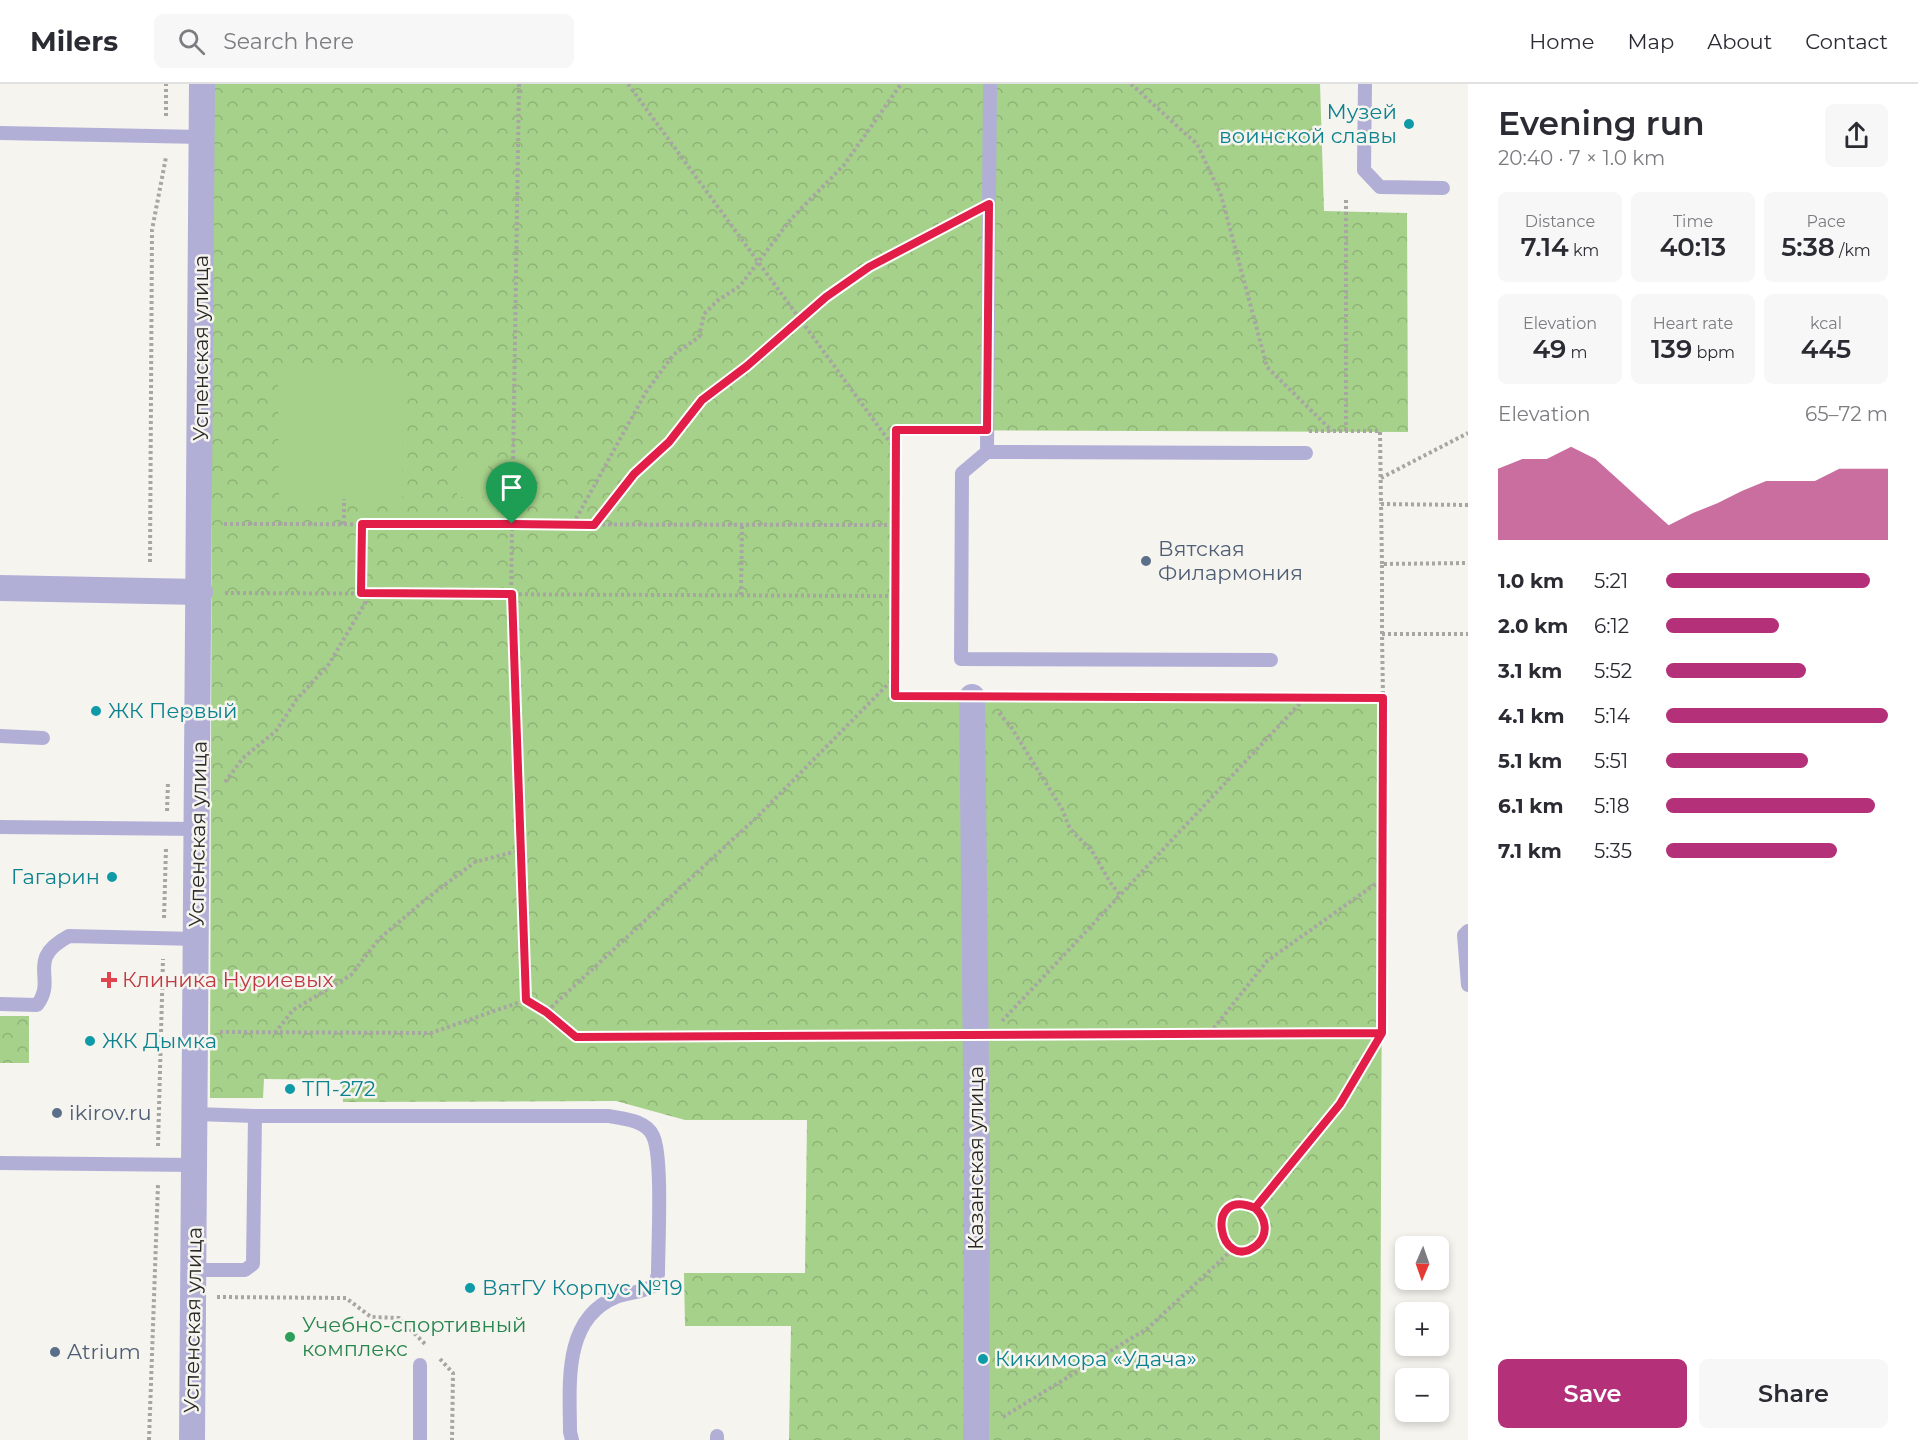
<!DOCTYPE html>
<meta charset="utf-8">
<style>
body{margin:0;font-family:Montserrat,sans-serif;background:#f7f7f7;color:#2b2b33;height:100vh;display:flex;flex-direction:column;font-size:22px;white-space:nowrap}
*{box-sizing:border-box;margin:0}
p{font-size:20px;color:#7c7c81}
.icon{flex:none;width:33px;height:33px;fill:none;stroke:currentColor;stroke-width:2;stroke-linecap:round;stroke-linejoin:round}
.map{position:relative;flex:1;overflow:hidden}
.details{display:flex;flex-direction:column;background:#fff;width:450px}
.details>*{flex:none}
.needle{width:39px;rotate:182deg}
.tools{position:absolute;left:1395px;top:1152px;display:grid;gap:12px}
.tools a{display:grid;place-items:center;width:54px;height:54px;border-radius:9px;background:#fff;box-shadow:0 3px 9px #0003;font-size:30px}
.pin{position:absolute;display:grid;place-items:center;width:51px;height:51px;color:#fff;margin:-62px -26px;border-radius:50% 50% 50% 0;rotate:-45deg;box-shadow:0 0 6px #0007}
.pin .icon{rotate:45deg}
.round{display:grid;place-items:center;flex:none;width:63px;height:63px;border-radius:9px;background:#f7f7f7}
.overview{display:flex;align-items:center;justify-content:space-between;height:102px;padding:0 30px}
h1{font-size:33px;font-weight:600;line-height:45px}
.metrics{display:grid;grid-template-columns:repeat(3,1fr);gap:9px;height:102px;padding:6px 30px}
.metrics div{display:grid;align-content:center;border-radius:9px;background:#f7f7f7;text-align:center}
.metrics b{font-size:26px;font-weight:600}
.metrics small{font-size:16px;font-weight:400}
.metrics p{font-size:16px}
.chart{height:168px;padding:12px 30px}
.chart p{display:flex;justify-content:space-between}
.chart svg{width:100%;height:108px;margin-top:6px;fill:#b43179;opacity:.7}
.action{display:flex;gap:12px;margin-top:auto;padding:12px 30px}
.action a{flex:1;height:69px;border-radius:9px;background:#b43179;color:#fff;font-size:24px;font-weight:600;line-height:69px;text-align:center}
.action a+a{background:#f7f7f7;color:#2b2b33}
ul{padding:0 30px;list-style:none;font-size:20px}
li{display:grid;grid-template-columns:96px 72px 1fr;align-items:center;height:45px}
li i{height:15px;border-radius:8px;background:#b43179}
header{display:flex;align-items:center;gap:36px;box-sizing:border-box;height:84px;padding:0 30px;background:#fff;border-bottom:2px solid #e1e1e2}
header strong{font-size:28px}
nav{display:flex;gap:33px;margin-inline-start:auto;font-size:21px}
.search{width:420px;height:54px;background:#f7f7f7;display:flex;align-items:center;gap:15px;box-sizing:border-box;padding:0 21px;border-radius:9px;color:#7c7c81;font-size:22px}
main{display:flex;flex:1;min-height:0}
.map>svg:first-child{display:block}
.park{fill:url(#park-crowns)}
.pitch{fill:#a6d18a}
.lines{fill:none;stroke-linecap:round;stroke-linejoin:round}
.path{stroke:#a7a6a2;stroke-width:4;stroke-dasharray:3 3;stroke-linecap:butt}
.lane{stroke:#b2afd7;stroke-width:14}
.street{stroke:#b2afd7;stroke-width:26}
.route-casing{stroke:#fff;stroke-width:12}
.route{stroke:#e11d48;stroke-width:8}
.culture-dot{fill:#0f9aa8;stroke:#f6f4ef;stroke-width:2}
.service-dot{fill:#5c6f8a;stroke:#f6f4ef;stroke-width:2}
.health-dot{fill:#e0444e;stroke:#f6f4ef;stroke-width:2}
.leisure-dot{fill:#2e9e5b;stroke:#f6f4ef;stroke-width:2}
.labels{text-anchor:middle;stroke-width:5;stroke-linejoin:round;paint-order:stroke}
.culture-label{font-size:21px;fill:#0d838f;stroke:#f6f4ef;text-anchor:start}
.street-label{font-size:21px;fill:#2a2927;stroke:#f6f4ef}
.service-label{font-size:21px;fill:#4e5e75;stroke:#f6f4ef;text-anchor:start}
.health-label{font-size:21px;fill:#be3a42;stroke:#f6f4ef;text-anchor:start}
.leisure-label{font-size:21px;fill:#27864d;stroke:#f6f4ef;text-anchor:start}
</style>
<header>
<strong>Milers</strong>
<div class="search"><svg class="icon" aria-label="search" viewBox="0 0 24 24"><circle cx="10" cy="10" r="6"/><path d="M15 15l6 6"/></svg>Search here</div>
<nav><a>Home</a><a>Map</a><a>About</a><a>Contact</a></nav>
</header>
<main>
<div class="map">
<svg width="1468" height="1356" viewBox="0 0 1468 1356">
<defs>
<pattern id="park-crowns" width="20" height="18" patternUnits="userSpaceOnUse" patternTransform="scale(1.5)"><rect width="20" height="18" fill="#a6d18a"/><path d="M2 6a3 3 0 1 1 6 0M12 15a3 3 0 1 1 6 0" fill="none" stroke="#8fb377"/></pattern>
</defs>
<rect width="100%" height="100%" fill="#f6f4ef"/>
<g class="park">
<path d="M213 0H1320L1324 127 1407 129 1408 348 896 346 895 612 1383 614 1380 1356H789L791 1242H685L684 1189H805L807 1036H685L616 1017 343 1018 342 996 264 995 263 1014H210Z"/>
<rect x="0" y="932" width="29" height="47"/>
</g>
<g class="pitch">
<path d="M278 286 403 287 402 415 279 414Z"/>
<path d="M457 376 488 377V413H457Z"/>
</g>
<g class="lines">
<g class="path">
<path d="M519 0 511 510 526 916"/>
<path d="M628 0 895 365"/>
<path d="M1131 0 1197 60 1221 111 1267 283 1332 347"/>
<path d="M166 32V0"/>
<path d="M1309 347H1380L1381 420"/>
<path d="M1346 347V113"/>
<path d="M1381 394 1468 349"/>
<path d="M224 440 896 441"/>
<path d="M344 440V415"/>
<path d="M573 440 646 308 673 271 699 253 704 230 717 217 740 202 791 135 844 81 901 0"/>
<path d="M594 440 634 390 669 358 702 316 747 282 826 213 869 183 968 131"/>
<path d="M150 478 152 146 166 73"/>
<path d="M1382 480 1381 420 1468 421"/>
<path d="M225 509 895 512"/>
<path d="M361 509 362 440"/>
<path d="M741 511 742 441"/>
<path d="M1382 550V480L1468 479"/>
<path d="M947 612H895L896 346H969"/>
<path d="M997 613 1383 614 1382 550H1468"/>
<path d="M999 629 1011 643 1062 725 1070 745 1092 767 1110 798 1120 811"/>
<path d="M225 698 243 674 276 647 297 615 329 580 371 509"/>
<path d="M167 727 168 698"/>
<path d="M164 834 166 764"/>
<path d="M546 928 576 953 949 951"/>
<path d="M1002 937 1305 614"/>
<path d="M220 948 431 949 526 916 546 928 756 734 894 594"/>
<path d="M275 949 293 926 351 891 379 855 426 815 475 778 521 766"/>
<path d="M1210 949 1267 877 1381 796"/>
<path d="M1001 951 1382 949"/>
<path d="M158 1062 163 875"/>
<circle cx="1242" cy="1143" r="22"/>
<path d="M1255 1124 1340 1020 1382 949 1383 614"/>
<path d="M217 1213 346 1214 371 1233 399 1234 426 1261"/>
<path d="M440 1275 453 1289 452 1356"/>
<path d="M1003 1333 1148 1244 1234 1164"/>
<path d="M149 1356 158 1100"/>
</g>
<g class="lane">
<path d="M990 0 987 368 1306 369"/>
<path d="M1365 0 1364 86 1380 103 1443 104"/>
<path d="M0 49 202 53"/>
<path d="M987 368 962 389 961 575 1271 576"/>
<path d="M0 652 43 654"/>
<path d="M0 743 198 745"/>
<path d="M1468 847 1464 851 1468 901"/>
<path d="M0 920 37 921C58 894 24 876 69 852L197 855"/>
<path d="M195 1030 255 1032"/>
<path d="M0 1079 195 1081"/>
<path d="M194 1186H245L253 1180 255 1032H609C623 1035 646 1036 653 1052 663 1072 658 1162 658 1190L655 1201C642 1209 630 1208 616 1213 562 1235 570 1302 570 1348L572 1356"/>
<path d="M420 1356V1281"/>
<path d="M717 1356V1352"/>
</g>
<g class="street">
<path d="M0 504 200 508"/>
<path d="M972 613 977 1075 976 1356"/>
<path d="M192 1356 202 0"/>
</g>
</g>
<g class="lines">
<defs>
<path id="route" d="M512 440H362L361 509 512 510 526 916 546 928 576 953 1382 949 1340 1020 1255 1124C1202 1101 1219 1192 1257 1161 1269 1150 1266 1134 1255 1124L1340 1020 1382 949 1383 614 895 612 896 346H987L989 120 869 183 826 213 747 282 702 316 669 358 634 390 594 441 512 440"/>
</defs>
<use href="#route" class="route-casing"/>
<use href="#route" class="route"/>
</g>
<g class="culture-dot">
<circle cx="1409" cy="40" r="6"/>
<circle cx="96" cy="627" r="6"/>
<circle cx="112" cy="793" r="6"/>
<circle cx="90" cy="957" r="6"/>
<circle cx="290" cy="1005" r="6"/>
<circle cx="470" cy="1204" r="6"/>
<circle cx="983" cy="1275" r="6"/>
</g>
<g class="service-dot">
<circle cx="1146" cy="477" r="6"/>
<circle cx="57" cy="1029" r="6"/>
<circle cx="55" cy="1268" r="6"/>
</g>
<path class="health-dot" d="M106 887h6v6h6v6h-6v6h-6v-6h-6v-6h6z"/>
<circle class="leisure-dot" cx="290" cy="1253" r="6"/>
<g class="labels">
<g class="culture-label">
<text x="1397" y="35" text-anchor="end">Музей<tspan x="1397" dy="24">воинской славы</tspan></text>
<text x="108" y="634">ЖК Первый</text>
<text x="100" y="800" text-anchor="end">Гагарин</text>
<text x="102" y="964">ЖК Дымка</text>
<text x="302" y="1012">ТП-272</text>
<text x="482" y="1211">ВятГУ Корпус №19</text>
<text x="995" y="1282">Кикимора «Удача»</text>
</g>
<g class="street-label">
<text transform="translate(201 264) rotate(-90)" y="7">Успенская улица</text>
<text transform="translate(198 750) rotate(-89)" y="7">Успенская улица</text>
<text transform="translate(976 1074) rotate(-90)" y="7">Казанская улица</text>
<text transform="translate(193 1236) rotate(-89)" y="7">Успенская улица</text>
</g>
<g class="service-label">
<text x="1158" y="472">Вятская<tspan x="1158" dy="24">Филармония</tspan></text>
<text x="69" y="1036">ikirov.ru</text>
<text x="67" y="1275">Atrium</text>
</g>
<g class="health-label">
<text x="122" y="903">Клиника Нуриевых</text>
</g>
<g class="leisure-label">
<text x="302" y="1248">Учебно-спортивный<tspan x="302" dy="24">комплекс</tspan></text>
</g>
</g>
</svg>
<div class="tools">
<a><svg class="needle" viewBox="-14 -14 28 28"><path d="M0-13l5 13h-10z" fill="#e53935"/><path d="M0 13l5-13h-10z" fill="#7c7c81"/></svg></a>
<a>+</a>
<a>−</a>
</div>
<div class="pin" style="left:512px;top:440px;background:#1e9e55"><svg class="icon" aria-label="arrive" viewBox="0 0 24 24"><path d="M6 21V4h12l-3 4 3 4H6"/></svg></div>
</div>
<section class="details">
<div class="overview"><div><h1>Evening run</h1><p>20:40 · 7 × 1.0 km</p></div><a class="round"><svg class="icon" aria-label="share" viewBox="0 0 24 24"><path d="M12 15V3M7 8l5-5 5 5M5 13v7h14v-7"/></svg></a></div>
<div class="metrics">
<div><p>Distance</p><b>7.14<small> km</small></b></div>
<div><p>Time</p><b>40:13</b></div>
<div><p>Pace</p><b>5:38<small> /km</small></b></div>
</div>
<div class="metrics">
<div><p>Elevation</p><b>49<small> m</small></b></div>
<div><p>Heart rate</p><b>139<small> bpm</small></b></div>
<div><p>kcal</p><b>445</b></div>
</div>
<div class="chart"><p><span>Elevation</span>65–72 m</p>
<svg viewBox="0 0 160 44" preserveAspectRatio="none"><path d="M0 44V15L10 11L20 11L30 6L40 11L50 20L60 29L70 38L80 33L90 29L100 24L110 20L120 20L130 20L140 15L150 15L160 15V44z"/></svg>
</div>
<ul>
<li><b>1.0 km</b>5:21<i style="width:92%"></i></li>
<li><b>2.0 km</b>6:12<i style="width:51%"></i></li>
<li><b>3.1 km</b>5:52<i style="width:63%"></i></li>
<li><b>4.1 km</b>5:14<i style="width:100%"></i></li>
<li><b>5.1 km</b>5:51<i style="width:64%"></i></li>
<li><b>6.1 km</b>5:18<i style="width:94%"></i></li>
<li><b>7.1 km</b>5:35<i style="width:77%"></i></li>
</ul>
<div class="action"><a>Save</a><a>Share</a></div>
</section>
</main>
